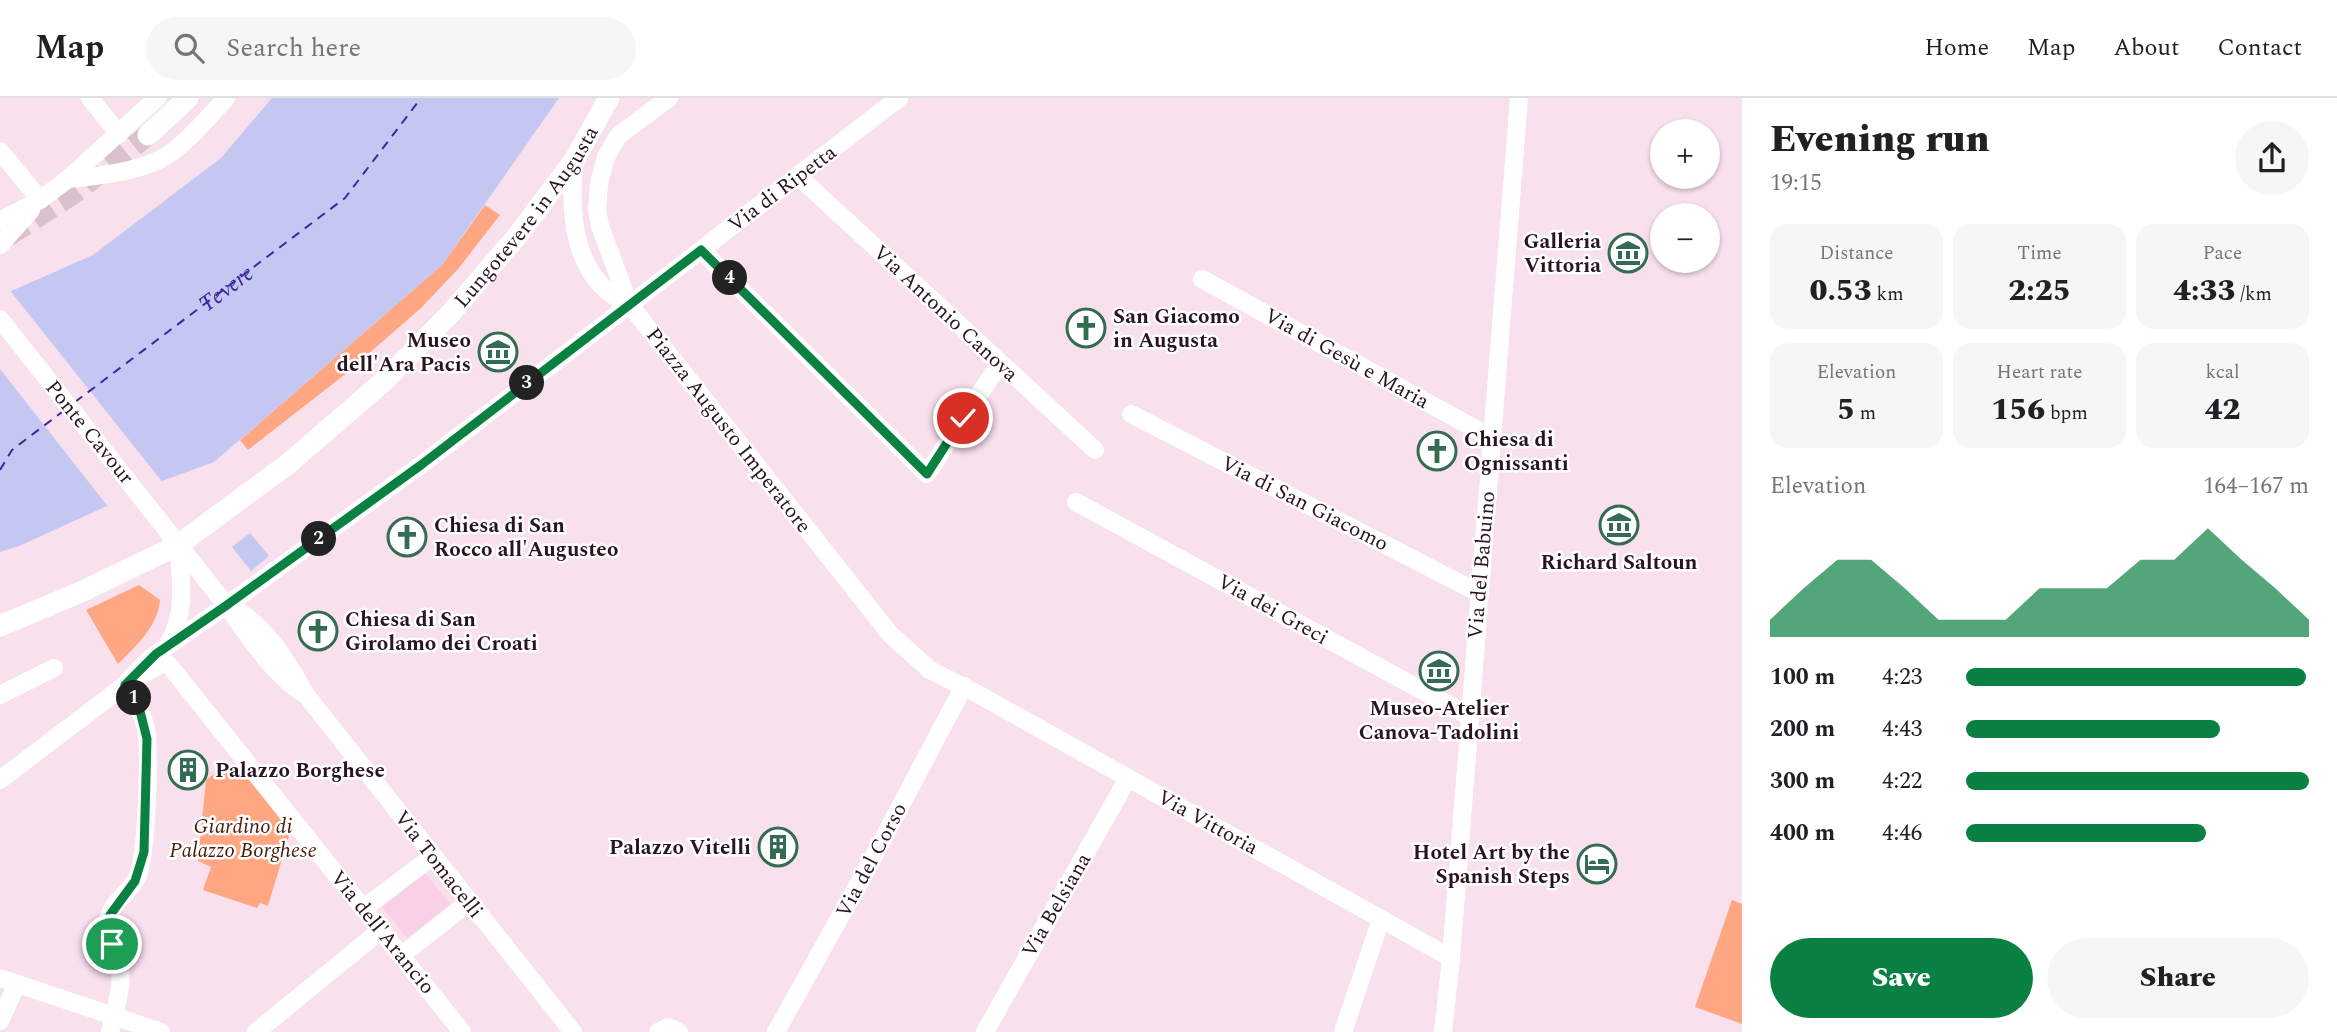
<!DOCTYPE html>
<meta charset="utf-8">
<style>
body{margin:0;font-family:Spectral,serif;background:#f6f6f6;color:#202124;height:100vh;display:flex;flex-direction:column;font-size:26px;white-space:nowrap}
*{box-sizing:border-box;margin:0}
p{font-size:23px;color:#757577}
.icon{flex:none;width:38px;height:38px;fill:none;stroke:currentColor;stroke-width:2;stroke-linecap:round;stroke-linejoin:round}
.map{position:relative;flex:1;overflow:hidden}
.details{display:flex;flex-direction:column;background:#fff;width:595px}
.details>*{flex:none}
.tools{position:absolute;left:1650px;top:21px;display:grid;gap:14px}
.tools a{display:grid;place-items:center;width:70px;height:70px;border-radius:50%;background:#fff;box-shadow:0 2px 5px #0004;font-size:35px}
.pin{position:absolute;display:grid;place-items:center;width:60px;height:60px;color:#fff;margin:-30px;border:4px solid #fff;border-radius:50%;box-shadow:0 2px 7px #0007}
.km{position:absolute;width:35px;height:35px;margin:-18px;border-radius:50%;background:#222;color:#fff;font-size:19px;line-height:35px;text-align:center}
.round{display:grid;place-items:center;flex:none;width:74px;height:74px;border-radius:37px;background:#f6f6f6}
.head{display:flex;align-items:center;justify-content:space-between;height:119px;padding:0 28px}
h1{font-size:38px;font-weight:800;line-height:52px}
.metrics{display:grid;grid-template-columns:repeat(3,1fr);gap:10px;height:119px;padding:7px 28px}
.metrics div{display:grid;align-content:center;border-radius:18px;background:#f6f6f6;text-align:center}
.metrics b{font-size:30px;font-weight:800}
.metrics small{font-size:19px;font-weight:400}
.metrics p{font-size:19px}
.chart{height:196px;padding:14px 28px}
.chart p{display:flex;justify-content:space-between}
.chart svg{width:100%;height:126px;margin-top:7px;fill:#0b8043;opacity:.7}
.action{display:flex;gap:14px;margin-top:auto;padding:14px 28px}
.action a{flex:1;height:80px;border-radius:42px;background:#0b8043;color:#fff;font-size:28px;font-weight:800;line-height:80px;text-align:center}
.action a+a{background:#f6f6f6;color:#202124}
ul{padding:0 28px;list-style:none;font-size:23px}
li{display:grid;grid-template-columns:112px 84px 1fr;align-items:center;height:52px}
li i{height:18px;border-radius:9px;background:#0b8043}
header{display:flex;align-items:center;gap:42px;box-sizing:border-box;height:98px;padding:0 35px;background:#fff;border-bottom:2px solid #e0e0e0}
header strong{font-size:33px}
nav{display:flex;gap:38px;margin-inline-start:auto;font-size:24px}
.search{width:490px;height:63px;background:#f6f6f6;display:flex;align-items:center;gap:18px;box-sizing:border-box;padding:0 24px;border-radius:38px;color:#757577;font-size:26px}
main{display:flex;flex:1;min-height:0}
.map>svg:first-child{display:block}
.built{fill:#f9d0e7}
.green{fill:#fea782}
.water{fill:#c5c7f3}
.pier{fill:#f8e0ed}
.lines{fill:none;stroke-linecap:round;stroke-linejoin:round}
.ferry{stroke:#3f25a0;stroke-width:2;stroke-dasharray:9 7;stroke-linecap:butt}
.major-tunnel{stroke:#d9c1ce;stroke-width:21;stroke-dasharray:21 10;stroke-linecap:butt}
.minor{stroke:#fff;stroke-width:18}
.major{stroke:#fff;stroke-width:21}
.route-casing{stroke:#fff;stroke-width:14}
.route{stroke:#0b8043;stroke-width:9}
.labels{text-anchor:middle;stroke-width:5;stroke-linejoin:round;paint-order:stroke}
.street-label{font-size:21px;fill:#291420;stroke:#fff}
.poi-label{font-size:21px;font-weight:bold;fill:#291420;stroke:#fff;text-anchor:start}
.park-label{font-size:21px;font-style:italic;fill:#481c08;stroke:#fff}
.water-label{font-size:23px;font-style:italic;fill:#3f25a0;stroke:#fff}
</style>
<header>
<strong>Map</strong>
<div class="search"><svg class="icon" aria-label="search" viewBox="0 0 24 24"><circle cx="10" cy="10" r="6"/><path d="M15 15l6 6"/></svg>Search here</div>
<nav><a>Home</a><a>Map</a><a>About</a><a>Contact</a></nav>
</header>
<main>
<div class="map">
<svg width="1742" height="934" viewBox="0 0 1742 934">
<rect width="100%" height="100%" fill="#f8e0ed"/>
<path class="built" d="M425 775 450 806 407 840 382 809Z"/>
<g class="green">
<path d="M485 107 500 117 458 171 421 210 343 278 248 352 240 342 442 167Z"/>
<path d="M139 487 160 502C158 528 136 548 118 566L86 512Z"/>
<path d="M226 667 233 674 240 669 291 731 268 808 260 805 257 810 203 792 211 769 198 763 206 682Z"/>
<path d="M1732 802 1742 806V926L1695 909Z"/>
</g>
<g class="water">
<path d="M272 0H559L442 167 214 364 162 383 19 448 0 454V198L93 157 221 60Z"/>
<path d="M250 435 269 458 251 473 232 449Z"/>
</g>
<path class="pier" d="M8 190 164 386 109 410 0 271V194Z"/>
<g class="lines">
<g class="ferry">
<path id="s1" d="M75 304 345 100 421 0"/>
<path d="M0 372 12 352 62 314"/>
</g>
<path class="major-tunnel" d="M8 138 76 94 148 37"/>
<g class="minor">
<path d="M90 0 119 36"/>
<path d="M669 0 618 38 606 59 599 85 597 113 600 128 629 206 890 536 930 572 974 594 1451 860"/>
<path d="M0 53 40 102"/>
<path d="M575 61C568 114 573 183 629 206"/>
<path d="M798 78 1095 352"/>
<path d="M68 81C99 78 136 74 163 60 182 50 211 17 226 0"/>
<path d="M0 123 40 102 68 81 157 0"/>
<path d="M0 147 31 112"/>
<path d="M701 152 927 376 1000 265"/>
<path d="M1202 181 1492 340"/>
<path d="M0 221C72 311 143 403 215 493 243 527 264 568 301 594"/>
<path d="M1131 316 1479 495"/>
<path d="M1076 404 1469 618"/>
<path d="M227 507C264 524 287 563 306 597L573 934"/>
<path d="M168 546C187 515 181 481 178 447"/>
<path d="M125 587 142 568 156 556 227 507 421 367 899 0"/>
<path d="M0 597 54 570"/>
<path d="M0 682 125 587 161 566 169 567 462 934"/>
<path d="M364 810 433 758"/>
<path d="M402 857 469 804"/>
<path d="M0 880 161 934"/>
<path d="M0 923 17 886"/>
<path d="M110 934C115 913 124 886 119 865 116 852 107 839 108 824 109 806 129 795 137 780 147 759 150 654 146 630 142 615 134 600 125 587"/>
<path d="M256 934 381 832"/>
<path d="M658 934 668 929 679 934"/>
<path d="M776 934 874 758 964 588"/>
<path d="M985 934 1128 680"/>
<path d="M1343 934 1381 821"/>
<path d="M1443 934 1451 860 1519 0"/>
</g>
<g class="major">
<path d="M148 37 188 0"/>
<path id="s2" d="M0 528 83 493 178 447 288 366 384 283 451 215 518 137 575 61 609 0"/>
</g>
</g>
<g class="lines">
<defs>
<path id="route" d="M112 846 108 826 110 817 135 783 144 754 147 641 140 613 125 587 156 556 227 507 421 367 701 152 927 376 963 320"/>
</defs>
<use href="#route" class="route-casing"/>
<use href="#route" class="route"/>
</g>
<defs>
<symbol id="museum-ring" viewBox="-11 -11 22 22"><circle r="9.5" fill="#fff" stroke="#346c53" stroke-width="1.5"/><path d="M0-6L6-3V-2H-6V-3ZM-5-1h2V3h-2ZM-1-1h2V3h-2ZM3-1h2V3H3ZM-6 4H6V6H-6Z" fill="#346c53"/></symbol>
<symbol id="church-ring" viewBox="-11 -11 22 22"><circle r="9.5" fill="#fff" stroke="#346c53" stroke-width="1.5"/><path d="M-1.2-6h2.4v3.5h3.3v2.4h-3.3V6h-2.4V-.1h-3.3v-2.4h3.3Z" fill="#346c53"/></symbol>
<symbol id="building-ring" viewBox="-11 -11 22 22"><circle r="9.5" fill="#fff" stroke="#346c53" stroke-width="1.5"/><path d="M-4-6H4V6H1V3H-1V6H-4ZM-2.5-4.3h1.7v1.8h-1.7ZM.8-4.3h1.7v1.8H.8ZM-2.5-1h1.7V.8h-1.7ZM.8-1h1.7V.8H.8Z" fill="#346c53"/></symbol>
<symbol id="hotel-ring" viewBox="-11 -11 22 22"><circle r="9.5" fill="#fff" stroke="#346c53" stroke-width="1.5"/><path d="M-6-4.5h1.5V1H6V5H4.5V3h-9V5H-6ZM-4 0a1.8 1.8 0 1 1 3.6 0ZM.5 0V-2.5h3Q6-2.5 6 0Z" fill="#346c53"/></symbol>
</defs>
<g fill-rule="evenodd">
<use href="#museum-ring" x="1606" y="133" width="44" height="44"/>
<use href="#church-ring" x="1064" y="208" width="44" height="44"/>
<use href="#museum-ring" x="476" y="232" width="44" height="44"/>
<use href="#church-ring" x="1415" y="331" width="44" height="44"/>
<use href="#museum-ring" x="1597" y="405" width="44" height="44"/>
<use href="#church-ring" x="385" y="417" width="44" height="44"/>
<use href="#church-ring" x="296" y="511" width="44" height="44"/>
<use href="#museum-ring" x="1417" y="551" width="44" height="44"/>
<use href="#building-ring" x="166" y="650" width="44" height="44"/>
<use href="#building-ring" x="756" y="727" width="44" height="44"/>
<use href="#hotel-ring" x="1575" y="744" width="44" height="44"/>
</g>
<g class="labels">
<g class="street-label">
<text transform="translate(782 90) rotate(-37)" y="7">Via di Ripetta</text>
<text dy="7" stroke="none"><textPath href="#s2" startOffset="677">Lungotevere in Augusta</textPath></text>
<text transform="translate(946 215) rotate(43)" y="7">Via Antonio Canova</text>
<text transform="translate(1347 260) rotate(29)" y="7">Via di Gesù e Maria</text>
<text transform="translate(729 332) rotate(52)" y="7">Piazza Augusto Imperatore</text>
<text transform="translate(90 334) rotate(51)" y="7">Ponte Cavour</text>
<text transform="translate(1305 405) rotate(27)" y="7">Via di San Giacomo</text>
<text transform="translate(1481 467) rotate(-85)" y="7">Via del Babuino</text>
<text transform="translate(1273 511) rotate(29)" y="7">Via dei Greci</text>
<text transform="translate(1208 724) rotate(29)" y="7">Via Vittoria</text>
<text transform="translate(871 762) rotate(-62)" y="7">Via del Corso</text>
<text transform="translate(439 766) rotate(52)" y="7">Via Tomacelli</text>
<text transform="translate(1056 807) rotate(-60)" y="7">Via Belsiana</text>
<text transform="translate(383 834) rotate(51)" y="7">Via dell'Arancio</text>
</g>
<g class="poi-label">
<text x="1601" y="150" text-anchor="end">Galleria<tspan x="1601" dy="24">Vittoria</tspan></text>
<text x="1113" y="225">San Giacomo<tspan x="1113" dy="24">in Augusta</tspan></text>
<text x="471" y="249" text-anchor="end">Museo<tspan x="471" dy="24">dell'Ara Pacis</tspan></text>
<text x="1464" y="348">Chiesa di<tspan x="1464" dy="24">Ognissanti</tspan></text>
<text x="434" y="434">Chiesa di San<tspan x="434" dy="24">Rocco all'Augusteo</tspan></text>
<text x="1619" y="471" text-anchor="middle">Richard Saltoun</text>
<text x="345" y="528">Chiesa di San<tspan x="345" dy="24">Girolamo dei Croati</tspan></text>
<text x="1439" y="617" text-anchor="middle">Museo-Atelier<tspan x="1439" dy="24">Canova-Tadolini</tspan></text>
<text x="215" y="679">Palazzo Borghese</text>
<text x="751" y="756" text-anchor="end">Palazzo Vitelli</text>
<text x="1570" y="761" text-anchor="end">Hotel Art by the<tspan x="1570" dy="24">Spanish Steps</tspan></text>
</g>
<g class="park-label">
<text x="243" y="735">Giardino di<tspan x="243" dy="24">Palazzo Borghese</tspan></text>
</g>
<g class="water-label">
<text dy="8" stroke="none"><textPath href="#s1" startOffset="189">Tevere</textPath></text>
</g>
</g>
</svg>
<div class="tools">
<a>+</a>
<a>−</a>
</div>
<div class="pin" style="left:112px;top:846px;background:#1e9e55"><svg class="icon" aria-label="arrive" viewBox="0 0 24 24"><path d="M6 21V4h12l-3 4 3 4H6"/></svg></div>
<div class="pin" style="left:963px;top:320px;background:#d93025"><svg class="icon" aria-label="check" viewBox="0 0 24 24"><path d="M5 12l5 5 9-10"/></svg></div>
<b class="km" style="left:134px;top:600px">1</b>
<b class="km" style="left:319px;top:441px">2</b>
<b class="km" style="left:527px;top:285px">3</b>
<b class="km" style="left:730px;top:180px">4</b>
</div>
<section class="details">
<div class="head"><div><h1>Evening run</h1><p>19:15</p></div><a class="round"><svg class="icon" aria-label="share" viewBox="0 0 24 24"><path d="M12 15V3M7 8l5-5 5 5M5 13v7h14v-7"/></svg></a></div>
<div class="metrics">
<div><p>Distance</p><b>0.53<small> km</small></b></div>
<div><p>Time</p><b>2:25</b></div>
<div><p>Pace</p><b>4:33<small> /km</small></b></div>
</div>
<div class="metrics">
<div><p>Elevation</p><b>5<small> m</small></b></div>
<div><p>Heart rate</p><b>156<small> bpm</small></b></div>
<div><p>kcal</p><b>42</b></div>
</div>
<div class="chart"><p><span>Elevation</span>164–167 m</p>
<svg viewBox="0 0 160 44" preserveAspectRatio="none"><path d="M0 44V38L10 27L20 17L30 17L40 27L50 38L60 38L70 38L80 27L90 27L100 27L110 17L120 17L130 6L140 17L150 27L160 38V44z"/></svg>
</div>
<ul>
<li><b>100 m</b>4:23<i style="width:99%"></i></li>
<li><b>200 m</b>4:43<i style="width:74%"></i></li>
<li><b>300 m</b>4:22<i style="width:100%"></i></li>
<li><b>400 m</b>4:46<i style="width:70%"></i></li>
</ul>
<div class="action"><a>Save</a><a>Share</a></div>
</section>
</main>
